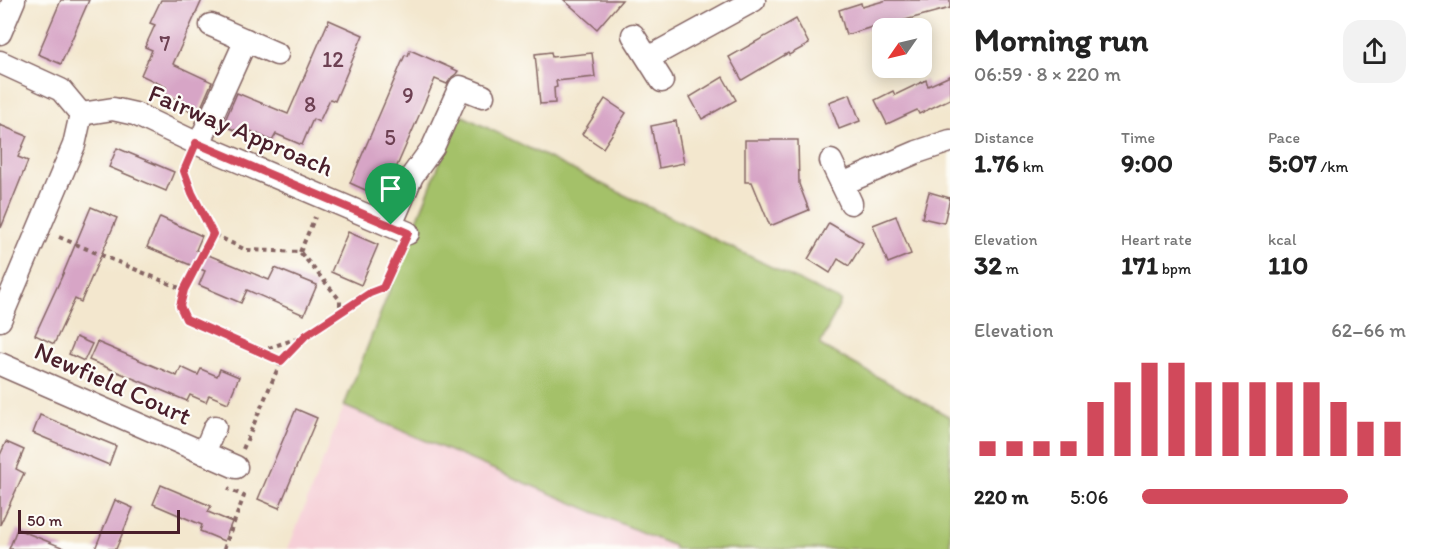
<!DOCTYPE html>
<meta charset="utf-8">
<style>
body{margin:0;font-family:Itim,sans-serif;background:#f2f2f2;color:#222;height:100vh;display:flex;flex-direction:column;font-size:22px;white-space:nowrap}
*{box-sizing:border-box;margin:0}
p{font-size:20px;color:#767676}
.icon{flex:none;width:33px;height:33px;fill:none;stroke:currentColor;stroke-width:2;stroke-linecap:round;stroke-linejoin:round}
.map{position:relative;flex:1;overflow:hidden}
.side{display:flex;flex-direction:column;background:#fff;width:480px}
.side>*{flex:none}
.needle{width:39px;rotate:236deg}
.controls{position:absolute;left:872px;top:18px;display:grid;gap:12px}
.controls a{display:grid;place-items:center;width:60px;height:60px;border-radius:12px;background:#fff;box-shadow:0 3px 15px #0003;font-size:30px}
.scale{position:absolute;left:18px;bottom:15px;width:162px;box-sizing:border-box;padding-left:6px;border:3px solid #4a1f2b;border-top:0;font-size:16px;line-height:21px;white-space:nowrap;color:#4a1f2b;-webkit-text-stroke:4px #fdfcf7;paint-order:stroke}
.pin{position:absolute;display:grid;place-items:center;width:51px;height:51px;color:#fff;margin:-62px -26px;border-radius:50% 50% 50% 0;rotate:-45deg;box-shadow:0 0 6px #0007}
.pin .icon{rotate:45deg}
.round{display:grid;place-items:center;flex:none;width:63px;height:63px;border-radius:18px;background:#f2f2f2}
.overview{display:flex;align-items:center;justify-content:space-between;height:102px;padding:0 24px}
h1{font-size:33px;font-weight:800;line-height:45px}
.figures{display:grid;grid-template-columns:repeat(3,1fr);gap:9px;height:102px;padding:6px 24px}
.figures div{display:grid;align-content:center}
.figures b{font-size:26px;font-weight:800}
.figures small{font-size:16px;font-weight:400}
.figures p{font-size:16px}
.chart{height:168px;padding:12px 24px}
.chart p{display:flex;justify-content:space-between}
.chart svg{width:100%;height:108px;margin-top:6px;stroke:#d1495b;stroke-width:6}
ul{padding:0 24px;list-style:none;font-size:20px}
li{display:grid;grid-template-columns:96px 72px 1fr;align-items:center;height:45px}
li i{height:15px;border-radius:8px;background:#d1495b}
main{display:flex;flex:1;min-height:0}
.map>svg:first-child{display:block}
.built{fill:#f6cfd7}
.green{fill:#a4c169;stroke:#77704a;stroke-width:1.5}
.building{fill:#d7a5c6}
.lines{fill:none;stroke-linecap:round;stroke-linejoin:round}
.street-casing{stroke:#856564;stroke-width:25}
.path{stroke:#856564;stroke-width:4;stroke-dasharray:4.5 4.5;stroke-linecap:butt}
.street{stroke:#fff;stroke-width:22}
.route-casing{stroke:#fff;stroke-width:12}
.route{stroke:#d1495b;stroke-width:8}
.labels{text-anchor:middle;stroke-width:4.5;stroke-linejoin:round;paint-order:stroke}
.number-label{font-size:22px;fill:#6d4052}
.street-label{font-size:26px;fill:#4a1f2b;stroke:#fdfcf7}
</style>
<main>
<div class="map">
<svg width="950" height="549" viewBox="0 0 950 549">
<rect width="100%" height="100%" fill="#fdfcf7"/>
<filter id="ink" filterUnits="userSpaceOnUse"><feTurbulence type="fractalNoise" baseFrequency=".0167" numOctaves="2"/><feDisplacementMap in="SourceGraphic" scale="12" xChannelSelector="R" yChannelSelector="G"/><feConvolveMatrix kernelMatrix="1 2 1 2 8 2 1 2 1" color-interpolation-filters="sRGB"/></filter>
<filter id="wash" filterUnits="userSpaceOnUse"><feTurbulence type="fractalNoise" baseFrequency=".008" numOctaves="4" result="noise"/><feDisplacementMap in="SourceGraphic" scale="24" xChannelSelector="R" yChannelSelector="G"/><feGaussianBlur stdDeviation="1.35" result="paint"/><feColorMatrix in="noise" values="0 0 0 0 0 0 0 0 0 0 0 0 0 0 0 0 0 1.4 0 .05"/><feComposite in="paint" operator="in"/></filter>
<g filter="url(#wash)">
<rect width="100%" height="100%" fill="#f3e7ce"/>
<path class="built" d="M459 114 841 301 820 345 950 417V549H288Z"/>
<path class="green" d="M459 114 841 301 820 345 950 417V549H674V546L344 406Z"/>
<g id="blocks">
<g class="building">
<path d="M61 0H89L61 64 38 54Z"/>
<path d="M161 0H202L173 64 212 82 198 114 184 108 186 104 163 93 166 87 141 75 152 50 145 47 155 25 150 23Z"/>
<path d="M564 0H622L597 29Z"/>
<path d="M887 0H950V8L883 26 882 24 846 35 839 10 861 3 862 7Z"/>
<path d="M796 19 809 44 789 55 788 53 742 80 729 57Z"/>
<path d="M329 20 363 35 335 101 330 99 319 122 313 119 302 145 276 134 272 141 251 131 249 136 223 125 237 93 288 114Z"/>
<path d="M410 50 458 71 456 74 452 77 447 84 435 79 383 198 350 183 405 55 408 56Z"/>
<path d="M551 52 552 57 592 53 595 77 556 81 557 87 554 88 555 103 540 104 535 54Z"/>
<path d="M950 76V99L919 114 917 110 887 124 875 100 893 91 895 95 926 80 928 86Z"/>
<path d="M723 77 736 100 702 119 690 97Z"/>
<path d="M850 94 860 121 839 129 829 102Z"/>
<path d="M605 99 626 113 603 148 582 134Z"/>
<path d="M676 121 684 163 659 168 651 126Z"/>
<path d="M0 125 27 136 18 157 28 161 1 228Z"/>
<path d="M745 140H798L799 184 809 210 770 226 752 182H745Z"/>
<path d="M117 148 174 172 166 191 109 167Z"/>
<path d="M929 192 950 198 944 223 922 218Z"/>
<path d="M91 207 117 218 81 302 75 299 54 344 35 335 63 274Z"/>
<path d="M896 216 911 254 888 263 873 225Z"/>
<path d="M160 217 202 236 196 250 233 265 269 280 275 268 317 285 304 315 247 290 241 303 199 285 205 271 147 247Z"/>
<path d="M829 223 863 243 849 266 838 259 830 273 808 259Z"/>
<path d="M348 232 378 245 361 285 331 272Z"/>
<path d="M76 337 92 344 84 361 69 354Z"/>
<path d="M97 342 177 376 181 367 198 375 201 369 217 376 220 369 239 377 228 403 209 395 206 402 190 395 187 401 89 360Z"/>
<path d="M296 409 317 418 279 508 258 499Z"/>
<path d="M40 415 116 446 109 465 33 433Z"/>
<path d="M6 442 24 450 16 469 24 473 0 525V455Z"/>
<path d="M161 485 211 506 208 512 232 522 224 541 200 531 202 525 153 504Z"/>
<path d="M115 500 133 508 116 549H95Z"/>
<path d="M17 529 64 548V549H9Z"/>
</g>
</g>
</g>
<g filter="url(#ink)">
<use href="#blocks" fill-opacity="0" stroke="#856564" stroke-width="1.5"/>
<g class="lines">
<defs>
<g id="street">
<path d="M211 25 277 54"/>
<path d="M0 33 14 0"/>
<path d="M633 35 662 81"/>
<path d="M648 58 754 0"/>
<path d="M0 62 61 90 81 114 74 145 0 320"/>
<path d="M81 114 113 109 135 114 196 143 408 233"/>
<path d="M199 144 246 40"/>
<path d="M831 161 851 203"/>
<path d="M842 184 917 152 950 141"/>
<path d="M391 225 412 176 433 147 460 87 483 96"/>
<path d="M0 364 236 467"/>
<path d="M204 453 215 427"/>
</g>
</defs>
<use href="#street" class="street-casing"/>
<g class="path">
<path d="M188 162 184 171 192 193 213 234 246 250 300 252 340 300V312"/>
<path d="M213 234 184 290 180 306 187 319 281 361"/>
<path d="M59 237 184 290"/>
<path d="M300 252 315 217"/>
<path d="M260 351 304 336"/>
<path d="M243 449 281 361 294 346 306 335 370 293 383 288 399 252"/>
<path d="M224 549 244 496 228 489"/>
</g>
<use href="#street" class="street"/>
</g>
</g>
<g class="lines" filter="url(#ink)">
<defs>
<path id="route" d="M196 143 408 233 383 288 370 293 306 335 281 361 186 319 180 306 184 290 213 234 192 193 184 171Z"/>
</defs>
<use href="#route" class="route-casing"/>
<use href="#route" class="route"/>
</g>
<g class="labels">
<g class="number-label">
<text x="165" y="51">7</text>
<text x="333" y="67">12</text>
<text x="408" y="103">9</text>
<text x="310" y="112">8</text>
<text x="390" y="145">5</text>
</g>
<g class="street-label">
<text transform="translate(241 130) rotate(23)" y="9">Fairway Approach</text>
<text transform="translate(113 383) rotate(24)" y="9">Newfield Court</text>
</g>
</g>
</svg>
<div class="controls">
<a><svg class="needle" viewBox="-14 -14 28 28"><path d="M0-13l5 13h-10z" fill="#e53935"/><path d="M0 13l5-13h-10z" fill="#767676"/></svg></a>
</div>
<div class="scale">50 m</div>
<div class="pin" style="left:391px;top:225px;background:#1e9e55"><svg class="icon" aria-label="arrive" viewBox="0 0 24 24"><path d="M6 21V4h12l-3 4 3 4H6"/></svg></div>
</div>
<section class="side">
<div class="overview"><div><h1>Morning run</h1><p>06:59 · 8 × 220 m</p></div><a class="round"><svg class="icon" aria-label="share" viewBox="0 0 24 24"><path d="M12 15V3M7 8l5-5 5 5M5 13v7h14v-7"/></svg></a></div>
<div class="figures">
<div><p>Distance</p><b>1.76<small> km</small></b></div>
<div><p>Time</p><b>9:00</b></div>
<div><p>Pace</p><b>5:07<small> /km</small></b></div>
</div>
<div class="figures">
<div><p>Elevation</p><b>32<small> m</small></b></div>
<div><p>Heart rate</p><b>171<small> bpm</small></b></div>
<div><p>kcal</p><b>110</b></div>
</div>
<div class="chart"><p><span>Elevation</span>62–66 m</p>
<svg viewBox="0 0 160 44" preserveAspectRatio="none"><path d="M5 44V38M15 44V38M25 44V38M35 44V38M45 44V22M55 44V14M65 44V6M75 44V6M85 44V14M95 44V14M105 44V14M115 44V14M125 44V14M135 44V22M145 44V30M155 44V30"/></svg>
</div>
<ul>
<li><b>220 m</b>5:06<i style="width:78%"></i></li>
</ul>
</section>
</main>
